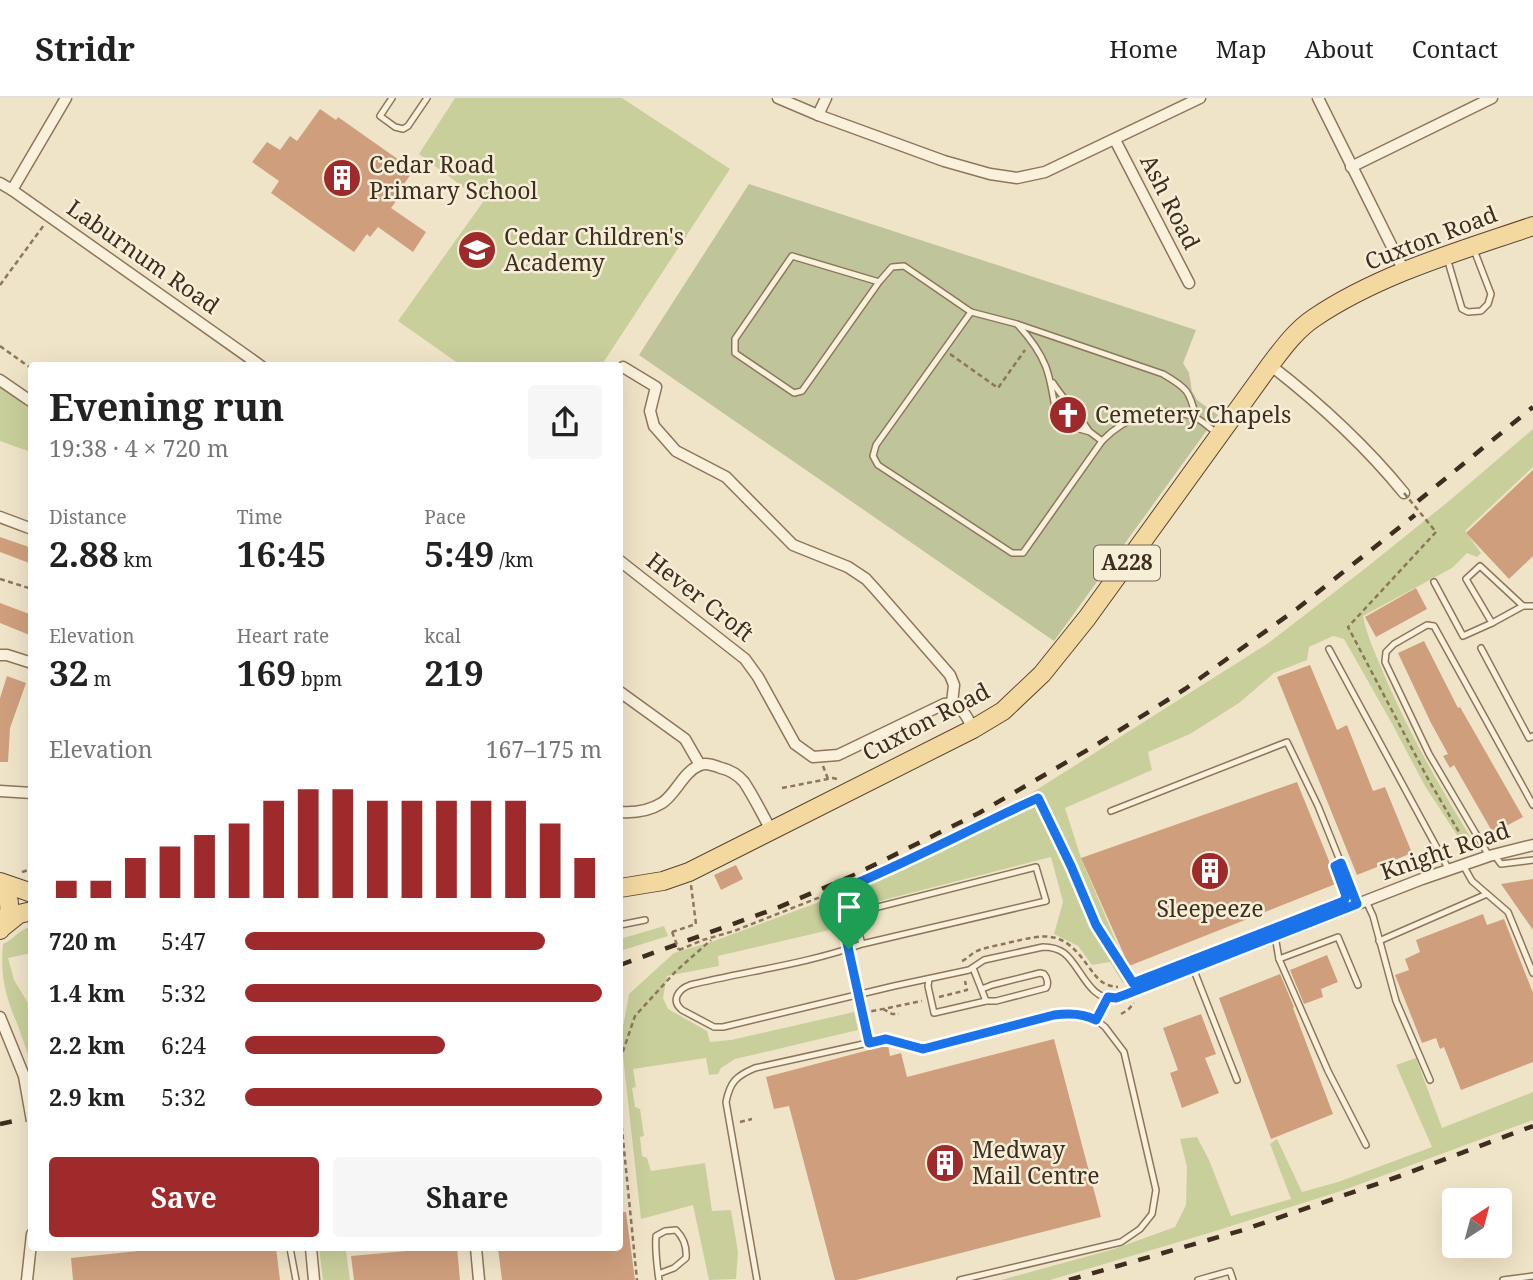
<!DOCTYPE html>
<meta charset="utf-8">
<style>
body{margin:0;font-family:"Noto Serif",serif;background:#f6f6f6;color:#222;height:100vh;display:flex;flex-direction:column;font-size:26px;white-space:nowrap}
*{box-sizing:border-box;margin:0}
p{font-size:23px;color:#767676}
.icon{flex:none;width:38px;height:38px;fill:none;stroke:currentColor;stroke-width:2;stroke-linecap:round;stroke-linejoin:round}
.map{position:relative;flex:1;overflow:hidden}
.side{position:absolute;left:28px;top:264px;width:595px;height:889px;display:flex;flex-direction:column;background:#fff;border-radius:7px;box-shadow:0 7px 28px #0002}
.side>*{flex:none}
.needle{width:46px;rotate:36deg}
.tools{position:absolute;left:1442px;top:1090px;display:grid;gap:14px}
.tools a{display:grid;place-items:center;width:70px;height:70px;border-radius:7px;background:#fff;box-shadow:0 7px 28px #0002;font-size:35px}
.pin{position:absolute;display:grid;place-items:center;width:60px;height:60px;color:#fff;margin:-72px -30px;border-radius:50% 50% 50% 0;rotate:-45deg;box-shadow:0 0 7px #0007}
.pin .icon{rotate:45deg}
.round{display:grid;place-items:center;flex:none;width:74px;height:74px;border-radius:7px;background:#f6f6f6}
.head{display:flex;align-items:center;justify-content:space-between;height:119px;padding:0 21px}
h1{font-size:38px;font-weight:700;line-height:52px}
.figures{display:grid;grid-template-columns:repeat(3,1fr);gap:10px;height:119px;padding:7px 21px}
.figures div{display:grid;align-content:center}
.figures b{font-size:35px;font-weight:700}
.figures small{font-size:19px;font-weight:400}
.figures p{font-size:19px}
.chart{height:196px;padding:14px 21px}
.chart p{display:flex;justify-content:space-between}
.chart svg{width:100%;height:126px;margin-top:7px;stroke:#9e2a2b;stroke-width:6}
.cta{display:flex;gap:14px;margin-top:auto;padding:14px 21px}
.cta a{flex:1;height:80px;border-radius:7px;background:#9e2a2b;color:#fff;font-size:28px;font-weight:700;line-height:80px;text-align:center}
.cta a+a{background:#f6f6f6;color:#222}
ul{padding:0 21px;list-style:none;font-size:23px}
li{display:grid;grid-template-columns:112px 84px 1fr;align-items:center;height:52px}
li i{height:18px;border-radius:9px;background:#9e2a2b}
header{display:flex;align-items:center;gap:42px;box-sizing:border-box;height:98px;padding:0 35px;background:#fff;border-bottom:2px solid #e0e0e0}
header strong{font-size:33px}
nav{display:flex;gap:38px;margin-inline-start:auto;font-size:24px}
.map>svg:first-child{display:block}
.green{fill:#c9cf9b}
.cemetery{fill:#bfc49a}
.building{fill:#cf9f7d}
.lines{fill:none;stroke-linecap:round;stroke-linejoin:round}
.service-casing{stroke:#8d765c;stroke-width:8}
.minor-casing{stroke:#8d765c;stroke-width:13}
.primary-casing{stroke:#5b4430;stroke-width:20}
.path{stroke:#8d765c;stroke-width:2.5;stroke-dasharray:5 3.5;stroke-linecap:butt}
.service{stroke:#faf1dc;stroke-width:5}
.minor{stroke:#faf1dc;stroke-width:10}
.primary{stroke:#f3d9a0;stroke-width:18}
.rail{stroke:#3d2e20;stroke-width:4.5;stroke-dasharray:12 12;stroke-linecap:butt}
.minor-bridge-casing{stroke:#8d765c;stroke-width:13;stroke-linecap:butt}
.path-bridge{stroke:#8d765c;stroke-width:2.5;stroke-dasharray:5 3.5;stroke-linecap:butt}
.minor-bridge{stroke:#faf1dc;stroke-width:10}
.route-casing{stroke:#fff;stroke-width:14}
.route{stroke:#1a73e8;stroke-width:9}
.labels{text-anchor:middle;stroke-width:5;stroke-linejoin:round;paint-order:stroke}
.shield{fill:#f7eed8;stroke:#756857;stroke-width:2}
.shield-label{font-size:21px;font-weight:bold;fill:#3d2e20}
.poi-label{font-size:23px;fill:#3d2e20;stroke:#f7eed8;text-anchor:start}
.street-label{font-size:23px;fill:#3d2e20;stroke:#f7eed8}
</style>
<header>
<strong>Stridr</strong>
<nav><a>Home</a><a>Map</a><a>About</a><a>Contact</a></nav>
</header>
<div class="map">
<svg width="1533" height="1182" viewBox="0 0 1533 1182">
<rect width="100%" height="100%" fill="#f0e4c8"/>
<g class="green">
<path d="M455 0H622L730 71 601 268H462L398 223 483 104 419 56Z"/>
<path d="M0 289 31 311V354L0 343Z"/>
<path d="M1533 331V369L1465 433 1481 455 1477 459 1467 455 1452 470 1363 518C1367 539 1377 559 1385 579 1411 639 1442 693 1477 750L1468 754 1425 688 1390 622 1344 541 1333 538 1309 549 1307 562 1274 575 1239 605 1190 636 1148 654 1152 672 1065 710 1081 760 1132 882 1123 885 1110 864 1092 867 1078 848 1054 836 1063 804 1051 759 864 807C850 817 853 823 857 838L850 842 840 797 945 739 1033 694 1267 546 1367 469 1449 403Z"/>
<path d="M830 800 838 830 718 858 719 868 667 878 663 900 668 911 707 933 710 944 731 942 854 914 858 932 735 961 721 970 718 976 709 977 706 960 633 971 636 989 632 990 635 1009 640 1011 644 1038 640 1039 642 1058 647 1060 651 1073 705 1065 712 1113 731 1112 738 1154 736 1181 709 1182 693 1107 641 1121 621 940 629 896 674 855 714 843Z"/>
<path d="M31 828V855L8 860 14 882 31 910V967C27 953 22 939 17 925 5 898 0 876 3 846 14 841 18 833 31 828Z"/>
<path d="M664 828 668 838 620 853V841Z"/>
<path d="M1416 960 1442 1030 1533 994V1022L1344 1092 1209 1135 1050 1182H1001L1114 1151 1175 1129 1186 1107 1187 1069 1180 1041 1197 1039 1209 1062 1231 1118 1291 1101 1270 1046 1277 1041 1302 1094 1338 1084 1432 1049 1396 967Z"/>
<path d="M319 1150H372L346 1153 350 1182H323Z"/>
</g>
<path class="cemetery" d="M749 86 1196 232 1183 265 1189 275 1192 293 1197 302 1218 317 1054 543 639 257Z"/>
<g class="building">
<path d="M320 11 336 22 338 19 399 62 397 66 411 76 397 96 400 98 391 110 426 134 413 154 378 129 370 139 367 136 354 154 271 95 279 83 252 64 267 44 280 52 290 38 297 43Z"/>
<path d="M1533 372V458L1509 481 1466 435Z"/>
<path d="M0 439 32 450V466L0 454Z"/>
<path d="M1416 490 1427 511 1376 539 1365 519Z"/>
<path d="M0 505 32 517V538L0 525Z"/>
<path d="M1424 543 1458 610 1460 609 1523 719 1493 735 1454 667 1450 670 1443 658 1448 656 1431 625 1398 555Z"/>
<path d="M1310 567 1337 632 1347 627 1373 693 1385 689 1412 755 1357 777 1277 579Z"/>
<path d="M7 578 26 585 10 630 8 664H0V600Z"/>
<path d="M1297 684 1338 785 1129 868 1081 760Z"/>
<path d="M736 767 743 781 721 792 714 777Z"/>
<path d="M1533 781V832L1501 786Z"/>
<path d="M1483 816 1487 827 1504 821 1533 895V964L1461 992 1444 949 1440 951 1436 940 1422 945 1395 877 1409 872 1405 861 1420 854 1416 842Z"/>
<path d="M1327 857 1338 884 1321 891 1323 899 1304 906 1290 872Z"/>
<path d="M1280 876 1294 909 1293 910 1333 1016 1271 1041 1219 900Z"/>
<path d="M1201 916 1216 956 1205 960 1219 995 1182 1010 1170 975 1178 972 1163 930Z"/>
<path d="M1054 941 1101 1119 856 1182H835L789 1008 774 1011 766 979 888 947 890 958 901 955 907 979Z"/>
<path d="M620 1114H626L635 1182H502L498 1150H620Z"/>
<path d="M167 1150H276L280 1182H73L71 1160Z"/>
<path d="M440 1150H457L460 1182H354L351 1158Z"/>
</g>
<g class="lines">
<defs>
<g id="service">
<path d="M392 0 380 18 395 29 403 31 408 28 427 0"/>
<path d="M1447 160 1462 211 1468 214 1481 213 1488 206 1491 196 1474 152"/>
<path d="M879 184 792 158 735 241V255L794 295 802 293 879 184 892 169 904 168 971 214"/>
<path d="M1018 227C1047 259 1050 275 1056 317L1076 330 1090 334 1102 343"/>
<path d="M1053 285C1064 302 1078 316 1089 333"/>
<path d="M1196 320C1190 293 1187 290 1163 276L1017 226 971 214 876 347 873 358 878 367 1012 455H1023L1102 343C1126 318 1160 306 1194 319 1202 322 1209 330 1217 335"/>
<path d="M1434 484 1463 538 1492 525 1466 481 1480 468 1523 508H1533"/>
<path d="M1492 525 1523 508"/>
<path d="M1481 550 1529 640 1533 638"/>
<path d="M1329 551 1449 772"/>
<path d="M1111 713 1287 644 1318 708 1357 805"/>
<path d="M1489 758 1429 656 1385 564 1386 554 1394 546 1427 527 1434 528 1533 707"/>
<path d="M1495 758 1501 766 1533 762"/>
<path d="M1463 767 1472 783 1508 814 1533 875"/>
<path d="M1366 803 1373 818 1396 903 1430 982"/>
<path d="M620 827 645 822"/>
<path d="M1275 838 1279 861 1328 973 1366 1047"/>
<path d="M1379 843 1487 796"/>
<path d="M862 846C859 834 854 823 862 813L1036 769 1046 803 862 846C807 866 747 873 690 887 679 891 670 902 682 912L714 929H723L894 888 969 872 984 862 1043 849C1050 849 1057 850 1064 855 1081 868 1089 904 1116 900 1123 899 1130 895 1137 892"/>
<path d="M1279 861 1338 839 1358 887"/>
<path d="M1193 870 1237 982"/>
<path d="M929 881 928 888 934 915 986 903 973 870"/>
<path d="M982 891 992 887 1040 875 1044 876C1047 879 1049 886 1046 890L996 903H986"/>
<path d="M1096 921 1108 899"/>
<path d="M290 1150 296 1182"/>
<path d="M658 1176 674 1170 686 1160C687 1149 684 1140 676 1132L665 1133 656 1138C655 1152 657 1168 659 1182"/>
<path d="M757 1182 726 1004C730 984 736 978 755 970L886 941 923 951 1054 917 1070 915 1094 920 1105 929 1124 954 1156 1092 1152 1116 1140 1131 1121 1144 960 1182"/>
<path d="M1198 1182 1230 1173 1233 1182"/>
<path d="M1503 1182 1533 1178"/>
</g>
<g id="minor">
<path d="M778 0 818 17 944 63 990 76 1017 80 1045 74 1200 0"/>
<path d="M1318 0 1404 173"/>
<path d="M818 17 826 0"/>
<path d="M1115 42 1189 185"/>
<path d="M1351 69 1492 0"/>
<path d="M0 85 12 92 261 268"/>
<path d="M12 92 66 0"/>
<path d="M1270 267C1319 305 1364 346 1404 395"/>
<path d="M623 269 656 289 650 313 654 328 676 353 726 379 793 447 848 469 866 481 876 492 950 577 954 587 952 605"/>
<path d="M0 282 32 304"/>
<path d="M0 419 32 431"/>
<path d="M620 463 745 561 758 579 795 646 813 659 838 657 944 606C960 604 967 618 973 631"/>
<path d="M0 557H7L32 565"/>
<path d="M620 594 685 641 700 667"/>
<path d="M0 693 32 695"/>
<path d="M620 714C634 715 649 713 662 705 676 696 683 674 700 667 706 664 716 668 721 670 730 672 738 677 744 684 754 699 762 716 771 732"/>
<path d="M1137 892 1422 781 1489 758 1533 747"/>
<path d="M0 919 24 978"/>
<path d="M311 1150 314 1182"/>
<path d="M476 1150 479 1182"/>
<path d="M27 1182 32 1136"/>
</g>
<g id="primary">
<path d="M0 784 32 795"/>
<path d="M0 786C12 801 13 817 0 832"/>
<path d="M620 790 663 783 689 774 973 631 1003 613 1042 576 1087 520 1270 267C1283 250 1296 232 1314 220 1379 176 1460 153 1533 128"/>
<path d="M4 828 19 816 32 813"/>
</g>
</defs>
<use href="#service" class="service-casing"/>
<use href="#minor" class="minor-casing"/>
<use href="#primary" class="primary-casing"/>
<g class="path">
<path d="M0 187 44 127"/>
<path d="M0 248 32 271"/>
<path d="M950 256 998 290 1025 252"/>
<path d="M1436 434 1348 529 1427 679 1470 753"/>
<path d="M0 481 32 491"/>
<path d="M823 668 828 681"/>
<path d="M782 690 833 680 837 681"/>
<path d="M22 774 32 771"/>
<path d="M836 794 846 842"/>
<path d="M672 834 696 826 691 787"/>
<path d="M679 852 703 842 734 833 889 772 953 739 1038 700 1071 768 1096 826 1132 884"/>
<path d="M850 858 858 889"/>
<path d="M962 863C967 861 970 857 975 854 984 849 997 848 1007 845 1047 836 1062 831 1088 868 1097 880 1102 888 1118 889"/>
<path d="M939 899 967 892 965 883"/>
<path d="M862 906 868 937"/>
<path d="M883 911 892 916H899"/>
<path d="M863 915 922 903"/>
<path d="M1121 916 1128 912 1134 905"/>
<path d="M620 962 635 918 676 873 711 842"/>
<path d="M620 1011 637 1182"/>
<path d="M740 1024 752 1021"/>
</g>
<use href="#service" class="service"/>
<use href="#minor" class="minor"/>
<use href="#primary" class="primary"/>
<g class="rail">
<path d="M1418 403 1533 309"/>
<path d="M620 867 777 810 854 777 979 715 1096 647 1185 591 1298 510 1415 417"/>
<path d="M0 1026 19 1022"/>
<path d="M1069 1182 1243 1132 1400 1078 1533 1028"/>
</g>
<defs>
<path id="minor-bridge" d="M24 978 32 1023"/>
</defs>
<use href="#minor-bridge" class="minor-bridge-casing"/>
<g class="path-bridge">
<path d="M1404 395 1436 434"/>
<path d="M672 834 679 852"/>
</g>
<use href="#minor-bridge" class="minor-bridge"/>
</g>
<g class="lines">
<defs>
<path id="route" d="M1038 700 1071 768 1096 827 1133 885 1344 803 1346 798 1335 768 1341 765 1357 806 1127 896 1116 900 1108 899 1096 922C1083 915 1068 915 1054 917L923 951 886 941 869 945 836 794C905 766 970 731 1038 700Z"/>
</defs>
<use href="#route" class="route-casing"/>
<use href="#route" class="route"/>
</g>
<defs>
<symbol id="building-disc" viewBox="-11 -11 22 22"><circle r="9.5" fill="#9e2a2b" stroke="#f7eed8"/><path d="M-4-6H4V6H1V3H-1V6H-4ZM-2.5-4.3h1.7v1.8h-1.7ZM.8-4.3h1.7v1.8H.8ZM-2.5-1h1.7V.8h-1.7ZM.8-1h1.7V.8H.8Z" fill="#fff"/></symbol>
<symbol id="school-disc" viewBox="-11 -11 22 22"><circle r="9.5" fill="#9e2a2b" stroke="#f7eed8"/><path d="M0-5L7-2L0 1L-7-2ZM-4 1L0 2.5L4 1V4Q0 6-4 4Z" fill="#fff"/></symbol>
<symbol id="church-disc" viewBox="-11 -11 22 22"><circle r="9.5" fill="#9e2a2b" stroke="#f7eed8"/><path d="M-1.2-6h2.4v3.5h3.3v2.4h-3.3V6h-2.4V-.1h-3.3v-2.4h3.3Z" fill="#fff"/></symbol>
</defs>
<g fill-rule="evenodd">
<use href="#building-disc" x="320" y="58" width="44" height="44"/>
<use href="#school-disc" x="455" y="130" width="44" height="44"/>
<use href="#church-disc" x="1046" y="295" width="44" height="44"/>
<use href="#building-disc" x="1188" y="751" width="44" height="44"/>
<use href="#building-disc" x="923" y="1043" width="44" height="44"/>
</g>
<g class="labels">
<rect class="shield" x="1094" y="447.5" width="66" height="35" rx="5"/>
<g class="shield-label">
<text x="1127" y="472">A228</text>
</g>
<g class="poi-label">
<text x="369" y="75">Cedar Road<tspan x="369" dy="26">Primary School</tspan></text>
<text x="504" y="147">Cedar Children's<tspan x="504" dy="26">Academy</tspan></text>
<text x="1095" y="325">Cemetery Chapels</text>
<text x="1210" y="819" text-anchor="middle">Sleepeeze</text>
<text x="972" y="1060">Medway<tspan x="972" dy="26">Mail Centre</tspan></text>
</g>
<g class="street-label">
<text transform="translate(1170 104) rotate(63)" y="8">Ash Road</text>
<text transform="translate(1431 140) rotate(-21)" y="8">Cuxton Road</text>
<text transform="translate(143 159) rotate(35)" y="8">Laburnum Road</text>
<text transform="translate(700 499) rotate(38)" y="8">Hever Croft</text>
<text transform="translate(926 624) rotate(-28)" y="8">Cuxton Road</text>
<text transform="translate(1445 753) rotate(-19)" y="8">Knight Road</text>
</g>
</g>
</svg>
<div class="tools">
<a><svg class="needle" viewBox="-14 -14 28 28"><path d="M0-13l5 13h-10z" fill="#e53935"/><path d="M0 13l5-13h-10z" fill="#767676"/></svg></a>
</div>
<div class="pin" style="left:849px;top:851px;background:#1e9e55"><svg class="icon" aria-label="arrive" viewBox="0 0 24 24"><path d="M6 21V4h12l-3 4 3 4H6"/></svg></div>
<section class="side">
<div class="head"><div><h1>Evening run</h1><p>19:38 · 4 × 720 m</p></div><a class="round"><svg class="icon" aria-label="share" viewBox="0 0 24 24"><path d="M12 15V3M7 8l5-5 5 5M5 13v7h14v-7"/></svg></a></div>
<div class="figures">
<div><p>Distance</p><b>2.88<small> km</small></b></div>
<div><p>Time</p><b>16:45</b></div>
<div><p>Pace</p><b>5:49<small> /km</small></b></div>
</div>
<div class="figures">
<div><p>Elevation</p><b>32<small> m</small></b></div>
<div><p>Heart rate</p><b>169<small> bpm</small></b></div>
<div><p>kcal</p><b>219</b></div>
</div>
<div class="chart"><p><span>Elevation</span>167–175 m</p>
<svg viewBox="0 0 160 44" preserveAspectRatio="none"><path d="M5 44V38M15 44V38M25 44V30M35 44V26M45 44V22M55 44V18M65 44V10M75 44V6M85 44V6M95 44V10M105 44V10M115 44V10M125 44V10M135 44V10M145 44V18M155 44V30"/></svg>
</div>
<ul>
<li><b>720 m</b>5:47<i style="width:84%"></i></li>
<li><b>1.4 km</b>5:32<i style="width:100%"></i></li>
<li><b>2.2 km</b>6:24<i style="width:56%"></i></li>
<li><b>2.9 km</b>5:32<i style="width:100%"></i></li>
</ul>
<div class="cta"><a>Save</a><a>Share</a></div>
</section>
</div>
